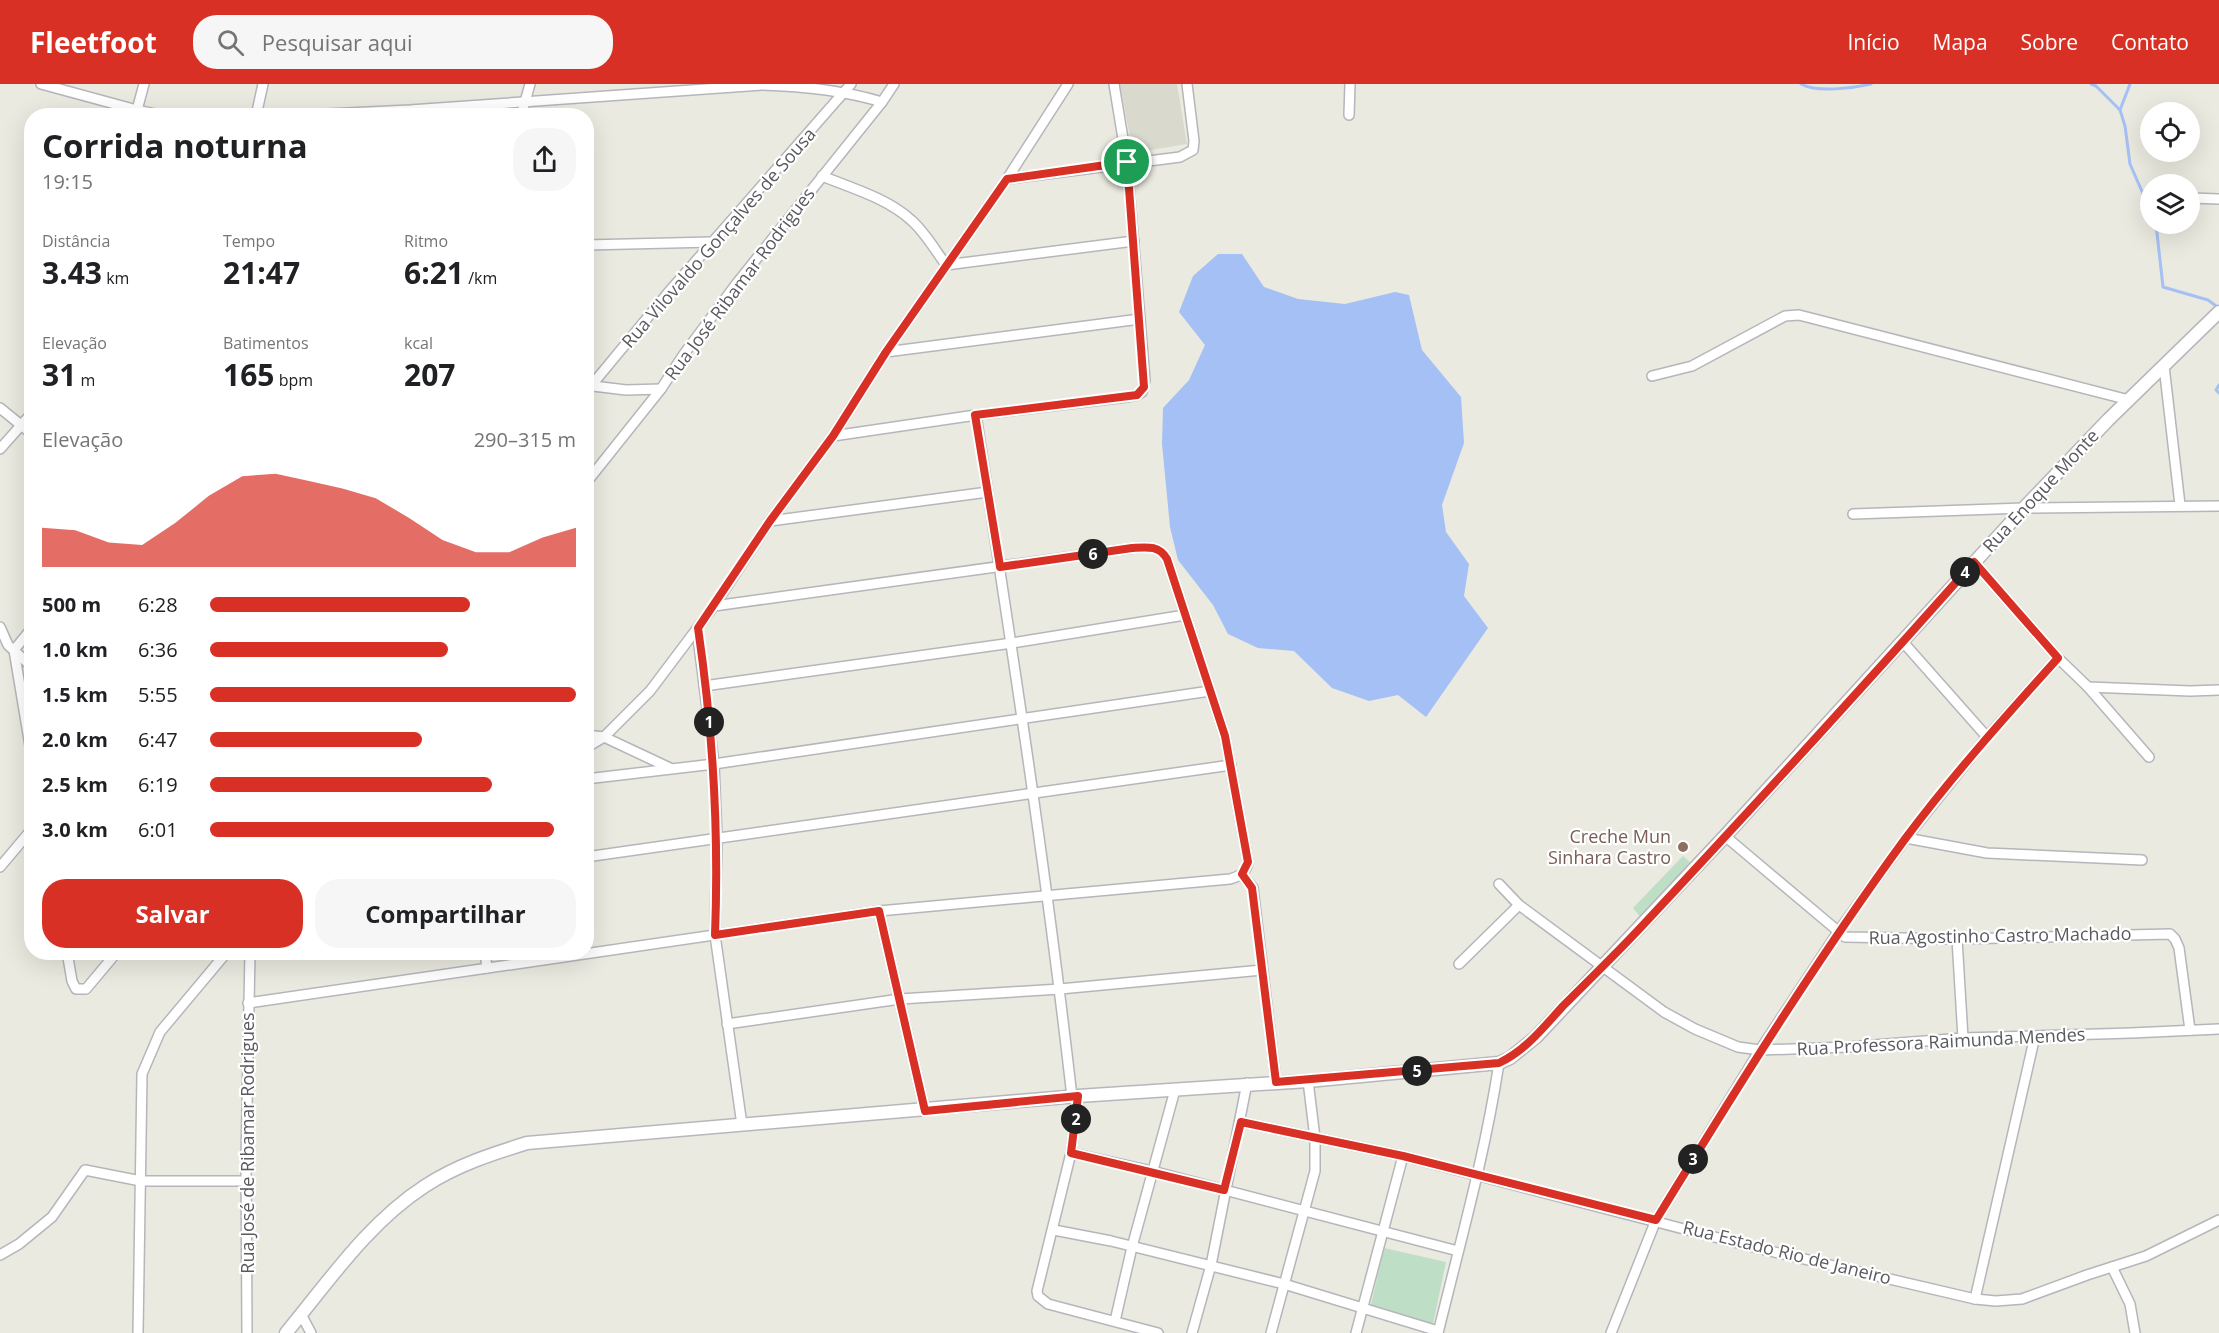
<!DOCTYPE html>
<html lang="pt">
<meta charset="utf-8">
<style>
body{margin:0;font-family:"Open Sans",sans-serif;background:#f6f6f6;color:#202124;height:100vh;display:flex;flex-direction:column;font-size:22px;white-space:nowrap}
*{box-sizing:border-box;margin:0}
p{font-size:20px;color:#757577}
.icon{flex:none;width:33px;height:33px;fill:none;stroke:currentColor;stroke-width:2;stroke-linecap:round;stroke-linejoin:round}
.map{position:relative;flex:1;overflow:hidden}
.side{position:absolute;left:24px;top:24px;width:570px;height:852px;display:flex;flex-direction:column;background:#fff;border-radius:24px;box-shadow:0 6px 24px #0002}
.side>*{flex:none}
.fabs{position:absolute;left:2140px;top:18px;display:grid;gap:12px}
.fabs a{display:grid;place-items:center;width:60px;height:60px;border-radius:50%;background:#fff;box-shadow:0 6px 24px #0002;font-size:30px}
.pin{position:absolute;display:grid;place-items:center;width:51px;height:51px;color:#fff;margin:-26px;border:3px solid #fff;border-radius:50%;box-shadow:0 2px 6px #0007}
.km{position:absolute;width:30px;height:30px;margin:-15px;border-radius:50%;background:#222;color:#fff;font-size:16px;line-height:30px;text-align:center}
.round{display:grid;place-items:center;flex:none;width:63px;height:63px;border-radius:24px;background:#f6f6f6}
.headline{display:flex;align-items:center;justify-content:space-between;height:102px;padding:0 18px}
h1{font-size:33px;font-weight:700;line-height:45px}
.metrics{display:grid;grid-template-columns:repeat(3,1fr);gap:9px;height:102px;padding:6px 18px}
.metrics div{display:grid;align-content:center}
.metrics b{font-size:30px;font-weight:700}
.metrics small{font-size:16px;font-weight:400}
.metrics p{font-size:16px}
.chart{height:168px;padding:12px 18px}
.chart p{display:flex;justify-content:space-between}
.chart svg{width:100%;height:108px;margin-top:6px;fill:#d93025;opacity:.7}
.action{display:flex;gap:12px;margin-top:auto;padding:12px 18px}
.action a{flex:1;height:69px;border-radius:24px;background:#d93025;color:#fff;font-size:24px;font-weight:700;line-height:69px;text-align:center}
.action a+a{background:#f6f6f6;color:#202124}
ul{padding:0 18px;list-style:none;font-size:20px}
li{display:grid;grid-template-columns:96px 72px 1fr;align-items:center;height:45px}
li i{height:15px;border-radius:8px;background:#d93025}
header{display:flex;align-items:center;gap:36px;box-sizing:border-box;height:84px;padding:0 30px;background:#d93025;color:#fff}
header strong{font-size:28px}
nav{display:flex;gap:33px;margin-inline-start:auto;font-size:21px}
.search{width:420px;height:54px;background:#f6f6f6;display:flex;align-items:center;gap:15px;box-sizing:border-box;padding:0 21px;border-radius:24px;color:#757577;font-size:22px}
.map>svg:first-child{display:block}
.education{fill:#dad9ce}
.green{fill:#bedfc6}
.water{fill:#a5c0f5}
.lines{fill:none;stroke-linecap:round;stroke-linejoin:round}
.stream{stroke:#a5c0f5;stroke-width:3}
.minor-casing{stroke:#b5b6bb;stroke-width:12}
.secondary-casing{stroke:#b6b7bd;stroke-width:15}
.minor{stroke:#fff;stroke-width:9}
.secondary{stroke:#fff;stroke-width:12}
.route-casing{stroke:#fff;stroke-width:12}
.route{stroke:#d93025;stroke-width:8}
.education-dot{fill:#8d6e63;stroke:#fff;stroke-width:2}
.labels{text-anchor:middle;stroke-width:4.5;stroke-linejoin:round;paint-order:stroke}
.street-label{font-size:18px;fill:#595a5f;stroke:#fff}
.education-label{font-size:18px;fill:#785e54;stroke:#fff;text-anchor:end}
</style>
<header>
<strong>Fleetfoot</strong>
<div class="search"><svg class="icon" aria-label="search" viewBox="0 0 24 24"><circle cx="10" cy="10" r="6"/><path d="M15 15l6 6"/></svg>Pesquisar aqui</div>
<nav><a>Início</a><a>Mapa</a><a>Sobre</a><a>Contato</a></nav>
</header>
<div class="map">
<svg width="2219" height="1249" viewBox="0 0 2219 1249">
<rect width="100%" height="100%" fill="#eaeae0"/>
<path class="education" d="M1120 0H1177L1187 60 1133 69Z"/>
<g class="green">
<path d="M1683 772 1691 779 1641 834 1633 824Z"/>
<path d="M1384 1164 1446 1178 1433 1240 1370 1225Z"/>
</g>
<path class="water" d="M1218 170H1242L1264 203 1298 215 1345 220 1395 208 1409 211 1422 266 1461 313 1464 359 1442 421 1446 448 1469 480 1464 512 1488 544 1426 633 1398 611 1369 617 1332 604 1294 567 1258 564 1228 550 1213 521 1178 476 1170 443 1162 360 1163 324 1189 296 1205 261 1179 228 1193 192Z"/>
<g class="lines">
<g class="stream">
<path d="M1801 0C1817 9 1853 4 1871 0"/>
<path d="M2091 0 2096 2 2120 26"/>
<path d="M2130 0 2120 26 2125 42 2130 80 2151 128"/>
<path d="M2156 140 2163 203 2208 216 2219 224"/>
<path d="M2219 301 2216 306 2219 309"/>
</g>
<defs>
<g id="minor">
<path d="M41 0 137 26 165 32"/>
<path d="M137 26 144 0"/>
<path d="M1349 31 1350 0"/>
<path d="M256 32 263 0"/>
<path d="M285 32 410 26 762 1C803 2 842 6 882 18"/>
<path d="M521 32 530 0"/>
<path d="M822 92C851 104 887 114 911 136 925 148 935 166 946 181"/>
<path d="M1007 95 1180 73 1193 66 1194 57 1187 0"/>
<path d="M2191 114 2219 115"/>
<path d="M586 161 712 158"/>
<path d="M946 181 1134 157"/>
<path d="M886 268 1140 235"/>
<path d="M2164 282 2180 421"/>
<path d="M1652 292 1692 282 1785 232 1799 231 2129 316"/>
<path d="M593 302 626 306 661 305"/>
<path d="M586 308 667 210 851 0"/>
<path d="M0 324 32 350"/>
<path d="M976 331C1011 558 1046 784 1072 1013"/>
<path d="M833 352 976 331 1127 313 1137 311 1142 308 1145 296 1127 79 1114 0"/>
<path d="M0 365 32 329"/>
<path d="M586 399 661 305 684 270 737 199 882 18 894 0"/>
<path d="M1853 430 2024 424 2219 422"/>
<path d="M770 437 988 408"/>
<path d="M1974 478 2058 574 2088 603 2149 673"/>
<path d="M0 543 8 561 32 583"/>
<path d="M32 544 14 566 32 674"/>
<path d="M697 545 714 680 717 754 715 851 742 1041"/>
<path d="M1903 558 1987 653"/>
<path d="M704 602 1012 559 1185 531"/>
<path d="M2088 603 2190 607 2219 606"/>
<path d="M586 651 604 653 670 684"/>
<path d="M586 664 604 653 650 607 714 522 770 437 833 352 886 268 1007 95 1068 0"/>
<path d="M586 695 714 680 1210 607"/>
<path d="M1725 752 1845 853 1957 855 2170 850 2175 855 2179 864 2190 946"/>
<path d="M1906 754 1987 769 2142 776"/>
<path d="M586 773 1231 681"/>
<path d="M0 783 32 745"/>
<path d="M1242 791 1253 804 1276 998"/>
<path d="M1499 800 1519 821 1664 928 1695 945 1738 963 1760 966 1848 963 1963 954 2131 949 2219 945"/>
<path d="M879 827 925 1027"/>
<path d="M1957 855 1963 954"/>
<path d="M67 868 72 897 76 905H86L117 868"/>
<path d="M485 868 487 884"/>
<path d="M1459 880 1519 821"/>
<path d="M248 919 879 827 1230 795C1240 792 1246 789 1248 778L1225 652 1167 475C1159 461 1147 463 1133 464L714 522"/>
<path d="M727 940 900 915 1060 905 1262 886"/>
<path d="M1078 1012 1071 1069 1037 1207 1038 1212 1048 1220 1158 1249"/>
<path d="M1241 1038 1403 1072 1753 1163 1975 1215 1996 1217 2022 1215 2087 1191 2146 1172 2219 1136"/>
<path d="M1071 1069 1152 1087 1458 1167"/>
<path d="M1054 1146 1111 1157 1284 1200 1438 1247"/>
<path d="M0 1171 19 1160 52 1133 85 1086 141 1097H247"/>
<path d="M2112 1183 2130 1220 2135 1249"/>
<path d="M1975 1215 2035 952"/>
<path d="M301 1230 311 1249"/>
<path d="M1115 1237 1132 1163 1175 1006"/>
<path d="M138 1249 142 990 160 948 227 868"/>
<path d="M247 1249 246 1076 250 868"/>
<path d="M1192 1249 1211 1181 1247 999"/>
<path d="M1271 1249 1315 1087V1054L1308 997"/>
<path d="M1356 1249 1403 1072"/>
<path d="M1438 1249C1460 1159 1485 1071 1499 979"/>
<path d="M1611 1249 1656 1136 1760 966 1838 848 1906 754 1987 653 2058 574"/>
</g>
<path id="secondary" d="M286 1249C329 1197 368 1139 425 1102 457 1081 492 1070 527 1059L1078 1012 1308 997 1499 979 1510 974 1536 953 1725 752 2024 424 2108 336 2219 228"/>
</defs>
<use href="#minor" class="minor-casing"/>
<use href="#secondary" class="secondary-casing"/>
<use href="#minor" class="minor"/>
<use href="#secondary" class="secondary"/>
</g>
<g class="lines">
<defs>
<path id="route" d="M1127 78 1144 303 1137 311 975 331 999 476 1000 483 1132 464C1147 463 1159 461 1167 475L1225 652 1248 778 1242 790 1252 804 1276 998 1499 979C1526 966 1543 944 1563 922 1590 895 1617 869 1643 841 1755 721 1866 600 1974 478L2058 574C2005 633 1952 692 1905 755 1815 878 1735 1007 1656 1136L1403 1072 1241 1038 1224 1106 1071 1069 1078 1012 925 1027 879 827 715 851C719 748 713 646 698 544L770 437 833 352 886 268 1007 95Z"/>
</defs>
<use href="#route" class="route-casing"/>
<use href="#route" class="route"/>
</g>
<circle class="education-dot" cx="1683" cy="763" r="6"/>
<g class="labels">
<g class="street-label">
<text transform="translate(719 154) rotate(-49)" y="6">Rua Vilovaldo Gonçalves de Sousa</text>
<text transform="translate(740 200) rotate(-53)" y="6">Rua José Ribamar Rodrigues</text>
<text transform="translate(2041 407) rotate(-47)" y="6">Rua Enoque Monte</text>
<text transform="translate(2000 852) rotate(-1)" y="6">Rua Agostinho Castro Machado</text>
<text transform="translate(1941 958) rotate(-3)" y="6">Rua Professora Raimunda Mendes</text>
<text transform="translate(248 1059) rotate(-90)" y="6">Rua José de Ribamar Rodrigues</text>
<text transform="translate(1787 1169) rotate(14)" y="6">Rua Estado Rio de Janeiro</text>
</g>
<g class="education-label">
<text x="1671" y="759">Creche Mun<tspan x="1671" dy="21">Sinhara Castro</tspan></text>
</g>
</g>
</svg>
<div class="fabs">
<a><svg class="icon" aria-label="locate" viewBox="0 0 24 24"><circle cx="12" cy="12" r="6"/><path d="M12 2v4M12 18v4M2 12h4M18 12h4"/></svg></a>
<a><svg class="icon" aria-label="layers" viewBox="0 0 24 24"><path d="M12 4l9 5-9 5-9-5zM3 14l9 5 9-5"/></svg></a>
</div>
<div class="pin" style="left:1127px;top:78px;background:#1e9e55"><svg class="icon" aria-label="arrive" viewBox="0 0 24 24"><path d="M6 21V4h12l-3 4 3 4H6"/></svg></div>
<b class="km" style="left:709px;top:638px">1</b>
<b class="km" style="left:1076px;top:1035px">2</b>
<b class="km" style="left:1693px;top:1075px">3</b>
<b class="km" style="left:1965px;top:488px">4</b>
<b class="km" style="left:1417px;top:987px">5</b>
<b class="km" style="left:1093px;top:470px">6</b>
<section class="side">
<div class="headline"><div><h1>Corrida noturna</h1><p>19:15</p></div><a class="round"><svg class="icon" aria-label="share" viewBox="0 0 24 24"><path d="M12 15V3M7 8l5-5 5 5M5 13v7h14v-7"/></svg></a></div>
<div class="metrics">
<div><p>Distância</p><b>3.43<small> km</small></b></div>
<div><p>Tempo</p><b>21:47</b></div>
<div><p>Ritmo</p><b>6:21<small> /km</small></b></div>
</div>
<div class="metrics">
<div><p>Elevação</p><b>31<small> m</small></b></div>
<div><p>Batimentos</p><b>165<small> bpm</small></b></div>
<div><p>kcal</p><b>207</b></div>
</div>
<div class="chart"><p><span>Elevação</span>290–315 m</p>
<svg viewBox="0 0 160 44" preserveAspectRatio="none"><path d="M0 44V28L10 29L20 34L30 35L40 26L50 15L60 7L70 6L80 9L90 12L100 16L110 24L120 33L130 38L140 38L150 32L160 28V44z"/></svg>
</div>
<ul>
<li><b>500 m</b>6:28<i style="width:71%"></i></li>
<li><b>1.0 km</b>6:36<i style="width:65%"></i></li>
<li><b>1.5 km</b>5:55<i style="width:100%"></i></li>
<li><b>2.0 km</b>6:47<i style="width:58%"></i></li>
<li><b>2.5 km</b>6:19<i style="width:77%"></i></li>
<li><b>3.0 km</b>6:01<i style="width:94%"></i></li>
</ul>
<div class="action"><a>Salvar</a><a>Compartilhar</a></div>
</section>
</div>
